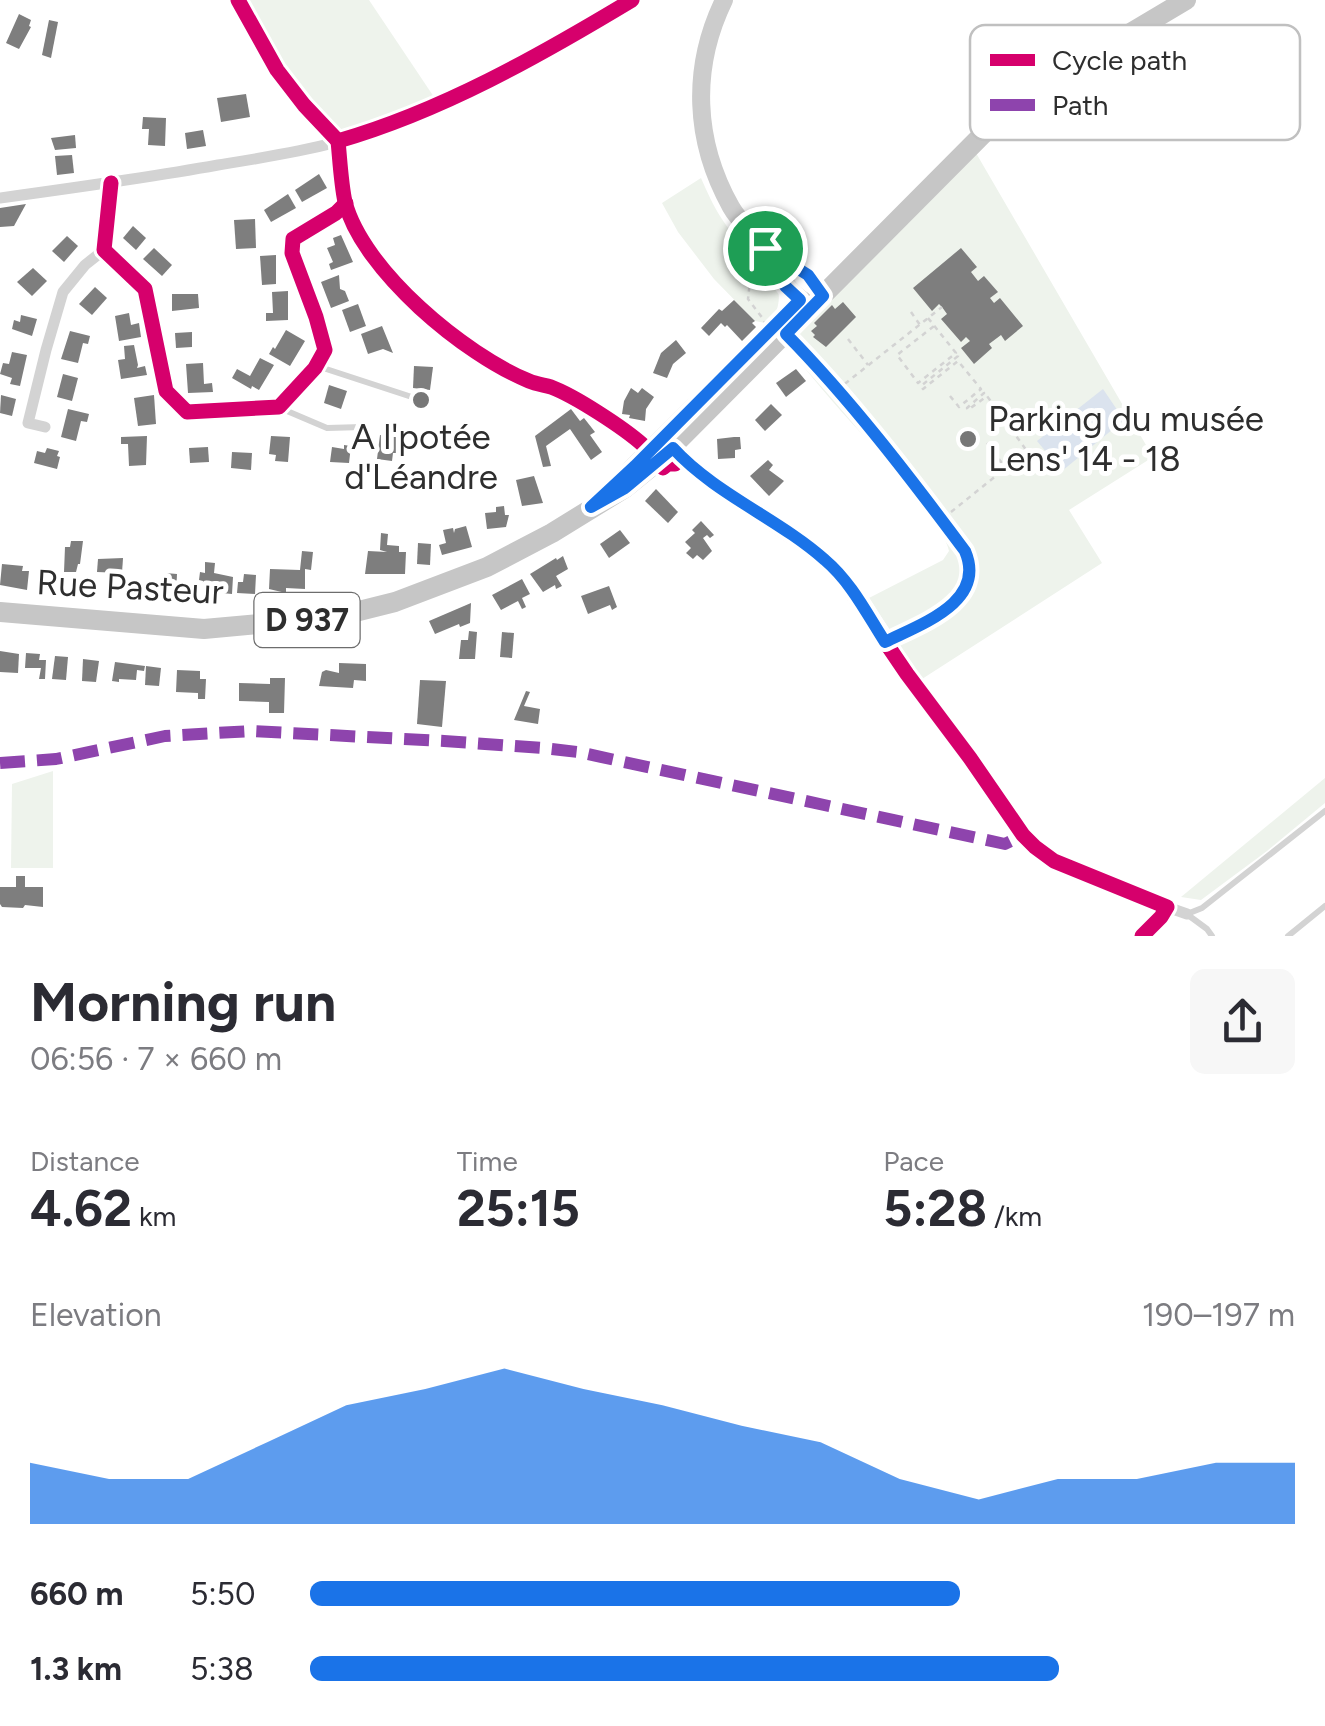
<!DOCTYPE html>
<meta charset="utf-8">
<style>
body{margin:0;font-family:Figtree,sans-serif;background:#f7f7f7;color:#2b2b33;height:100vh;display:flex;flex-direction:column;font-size:38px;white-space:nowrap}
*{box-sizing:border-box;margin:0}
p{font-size:32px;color:#7c7c81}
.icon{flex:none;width:55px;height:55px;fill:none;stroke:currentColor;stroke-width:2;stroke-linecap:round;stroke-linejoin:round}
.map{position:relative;height:936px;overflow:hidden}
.side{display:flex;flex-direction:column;background:#fff;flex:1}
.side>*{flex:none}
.pin{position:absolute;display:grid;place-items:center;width:85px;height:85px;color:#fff;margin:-42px;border:5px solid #fff;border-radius:50%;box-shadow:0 2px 10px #0007}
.round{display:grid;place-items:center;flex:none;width:105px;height:105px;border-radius:15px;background:#f7f7f7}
.overview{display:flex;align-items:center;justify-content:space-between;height:170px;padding:0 30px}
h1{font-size:55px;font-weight:700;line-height:75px}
.figures{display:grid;grid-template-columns:repeat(3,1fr);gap:15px;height:170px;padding:10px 30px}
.figures div{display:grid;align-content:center}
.figures b{font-size:50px;font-weight:700}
.figures small{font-size:28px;font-weight:400}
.figures p{font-size:28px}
.chart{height:280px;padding:20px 30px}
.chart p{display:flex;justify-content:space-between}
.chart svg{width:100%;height:180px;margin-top:10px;fill:#1a73e8;opacity:.7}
ul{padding:0 30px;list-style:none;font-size:32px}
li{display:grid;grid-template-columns:160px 120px 1fr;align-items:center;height:75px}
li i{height:25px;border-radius:12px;background:#1a73e8}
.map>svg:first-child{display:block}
.green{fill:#eef3ec}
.water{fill:#dbe3ee}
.building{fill:#7e7e7e}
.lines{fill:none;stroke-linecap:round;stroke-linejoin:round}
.path{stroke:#d3d3d3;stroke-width:2.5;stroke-dasharray:5 5;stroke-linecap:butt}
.lane{stroke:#d3d3d3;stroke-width:6}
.street{stroke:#d3d3d3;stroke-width:11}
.secondary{stroke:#ccc;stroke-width:18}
.primary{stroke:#c6c6c6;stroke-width:20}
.quiet{stroke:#8e44ad;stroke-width:12;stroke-dasharray:25 12;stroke-linecap:butt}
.cycleway-casing{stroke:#fff;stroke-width:21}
.cycleway{stroke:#d6006c;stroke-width:15}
.route-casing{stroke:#fff;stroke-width:20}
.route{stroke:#1a73e8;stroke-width:12}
.poi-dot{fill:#777;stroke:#fff;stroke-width:4}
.labels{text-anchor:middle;stroke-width:10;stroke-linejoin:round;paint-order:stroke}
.shield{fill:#fff;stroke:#6d6d6d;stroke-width:2.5}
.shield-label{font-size:32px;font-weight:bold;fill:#2e2e2e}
.poi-label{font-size:35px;fill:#2e2e2e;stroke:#fff;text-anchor:start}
.street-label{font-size:35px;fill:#2e2e2e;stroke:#fff}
.key{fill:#fff;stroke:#c0c0c0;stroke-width:2.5}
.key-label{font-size:28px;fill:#2e2e2e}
</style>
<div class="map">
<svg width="1325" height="936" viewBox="0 0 1325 936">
<rect width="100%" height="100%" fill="#fff"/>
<g class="green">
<path d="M238 0H369L438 103 338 141 304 105 277 70Z"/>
<path d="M976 153 1153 457 1069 510 1102 563 922 679 869 598 943 560 949 551C942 520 885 460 862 434 835 406 811 375 786 346Z"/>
<path d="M701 178C714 208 724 227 749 251L756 247C772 276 790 291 770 324L755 321 714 279 678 232 662 203Z"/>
<path d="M53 771V868H11L12 784Z"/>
<path d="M1325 778V803L1267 851 1201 900 1181 897Z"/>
</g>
<path class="water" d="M1103 389 1124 420 1062 471 1037 441Z"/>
<g class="building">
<path d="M19 14 31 20 29 26 31 27 19 49 6 43Z"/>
<path d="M49 20 58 22 51 58 42 55Z"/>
<path d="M246 94 250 117 221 122 217 98Z"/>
<path d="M143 117 166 118 165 146 148 145 149 129H142Z"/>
<path d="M203 130 206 146 187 149 185 133Z"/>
<path d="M75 135 76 148 55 150 51 138Z"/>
<path d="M72 155 74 173 57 175 55 156Z"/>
<path d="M319 174 327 188 302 202 295 190Z"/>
<path d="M288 194 296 208 271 222 264 210Z"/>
<path d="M26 204 14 226 0 227V208Z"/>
<path d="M255 219 256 248 236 249 234 220Z"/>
<path d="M133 226 146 238 136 250 123 238Z"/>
<path d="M341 235 353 262 331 270 329 264 333 262 327 248 335 245 333 238Z"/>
<path d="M67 236 78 246 64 262 52 251Z"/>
<path d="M154 248 172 265 162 276 143 259Z"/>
<path d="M961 248 977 267 971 272 978 281 984 276 998 292 990 298 994 303 1000 298 1023 326 1005 341 1001 335 989 344 992 348 974 364 961 348 970 341 966 337 961 342 941 319 947 314 942 307 939 304 932 311 913 288Z"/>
<path d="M276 255V284L262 285 260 256Z"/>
<path d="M33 268 47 281 32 296 17 282Z"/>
<path d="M339 275 340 289 345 291 349 301 331 308 321 282Z"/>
<path d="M95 287 107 298 92 315 79 304Z"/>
<path d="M288 291V320L266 321V313H273L272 292Z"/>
<path d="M172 294H198L199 308 172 311Z"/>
<path d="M734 300 755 321 752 323 756 327 742 341 727 325 725 327 721 323 709 336 701 328 719 309 722 311Z"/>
<path d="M843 302 856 317 826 347 813 337 815 335 811 331 817 326 814 323 832 305 835 309Z"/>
<path d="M358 304 366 326 350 332 342 310Z"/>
<path d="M129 313 131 325 139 323 141 337 119 341 115 316Z"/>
<path d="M21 315 37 319 32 336 12 329 14 320 20 322Z"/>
<path d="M382 326 393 353 383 349 368 354 361 334Z"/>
<path d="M286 330 305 341 290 366 269 354 273 347 275 349Z"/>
<path d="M70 331 90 336 88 344 83 343 78 363 61 359Z"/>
<path d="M192 332V347L176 348 175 333Z"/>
<path d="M676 340 686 353 673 364 667 378 653 373 661 353Z"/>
<path d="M134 345 138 365 137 368 145 366 147 375 121 379 118 360 125 359 124 346Z"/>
<path d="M12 352 27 355 20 386 10 384 12 378 0 374 3 363 9 364Z"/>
<path d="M260 358 274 365 259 390 252 386 251 389 232 378 237 369 250 376Z"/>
<path d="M203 363 204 384 212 383 213 392 188 393 186 364Z"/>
<path d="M414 366 433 367 430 390 413 388Z"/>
<path d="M796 369 806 381 786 397 776 383Z"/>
<path d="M63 374 78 378 72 401 57 397Z"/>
<path d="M329 385 347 391 341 409 324 403Z"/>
<path d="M631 388 638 393 642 388 654 397 646 409 645 421 629 418 630 415 622 414 624 401Z"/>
<path d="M1 395 16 399 12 416 0 413Z"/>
<path d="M154 395 156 424 138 426 134 398Z"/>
<path d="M771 404 782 415 765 431 755 420Z"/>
<path d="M68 409 89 414 87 422 81 421 76 441 61 437Z"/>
<path d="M571 409 580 421 584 418 595 432 590 435 602 452 591 460 570 429 546 446 551 466 543 467 535 436Z"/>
<path d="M380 435 399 437 398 453H393L392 461 377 459Z"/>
<path d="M147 436 146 465 129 466 128 444H121V437Z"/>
<path d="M271 436 290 437 288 462 275 461 276 455 269 454Z"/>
<path d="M734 437H740L741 449 735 450V458L718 459 717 439Z"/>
<path d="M344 445 351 446 349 463 330 462 332 447 344 449Z"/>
<path d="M208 447 209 462 190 463 189 448Z"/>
<path d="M47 448 59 451 57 456 60 457 57 469 34 463 37 451 45 453Z"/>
<path d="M232 452 252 453 251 470 231 468Z"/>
<path d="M768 460 773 465 769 470 784 481 769 496 750 476Z"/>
<path d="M534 476 543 503 522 506 516 480Z"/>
<path d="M656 489 678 512 668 523 645 501Z"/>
<path d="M504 506 505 515H509L506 527 487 529 485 513 496 512V507Z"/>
<path d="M701 521 714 535 710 538 707 535 703 538 712 551 703 560 697 555 693 559 686 553 691 548 685 542 695 533 692 530Z"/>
<path d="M466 526 472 547 442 555 439 545 446 543 443 530 453 528 454 533 455 529Z"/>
<path d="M620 530 630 543 609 558 600 544Z"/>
<path d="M381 533 388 534 387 545 399 546V552H406L405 574H365L368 551 387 552 380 550Z"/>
<path d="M71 541H83L80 564H78L76 572H64L65 547H70Z"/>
<path d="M418 543 431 544 430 565 417 564Z"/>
<path d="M302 551 313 552 311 570 305 569V589L286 588V593L269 589 270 569 300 570Z"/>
<path d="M563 556 568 569 556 576 562 586 556 589 555 585 543 592 530 574 556 558 557 560Z"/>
<path d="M123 558 122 573 97 572 98 559Z"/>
<path d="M205 562 215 563 214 573 233 577 232 594 212 592 211 598H202L203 581 199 580 200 572 205 573Z"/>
<path d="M2 564 23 566 22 571H29L27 590 0 585Z"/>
<path d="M165 573 177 574 176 595H163Z"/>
<path d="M244 574 256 575 255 594 237 593 238 582H243Z"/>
<path d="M522 579 530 594 522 598 526 607 522 609 518 601 501 610 492 595Z"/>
<path d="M131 582 153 584 152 598 130 596Z"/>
<path d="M609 586 617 607 612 610 610 605 588 614 581 596Z"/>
<path d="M471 603 470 623 460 627 459 624 435 634 429 621Z"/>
<path d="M469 631 477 632 475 659H459L461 640H468Z"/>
<path d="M502 632 514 633 512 658 500 657Z"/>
<path d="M0 651 19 654 18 673 0 672Z"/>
<path d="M26 653 40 654 39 660H46L45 679H39L41 668H25Z"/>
<path d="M55 656 68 657 66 680 52 679Z"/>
<path d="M83 659 99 661 96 682 82 681Z"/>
<path d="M115 662 145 666 144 671 137 670 136 680 119 679V682L112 681Z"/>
<path d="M339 663 366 664V681L354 680 353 688 319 686 322 672 326 670 339 673Z"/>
<path d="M146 666 161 668 159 686 145 685Z"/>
<path d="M177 670 200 671V679H206L205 699H198V693L176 692Z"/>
<path d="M270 678H285L284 713H269V702L239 701V683L270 684Z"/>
<path d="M420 680 446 681 442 727 417 724Z"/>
<path d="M526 691 530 692 524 706 540 709 538 724 514 720Z"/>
<path d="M16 876H25V887H43V907L25 905 23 908 2 907 0 904V887H16Z"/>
</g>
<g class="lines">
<g class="path">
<path d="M758 269 750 281 748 299 764 320 766 327"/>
<path d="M911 312 920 325"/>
<path d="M928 318 956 353 918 383 897 355 934 326"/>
<path d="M848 339 868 365"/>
<path d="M798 345 851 408"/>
<path d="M837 390 942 307"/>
<path d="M950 396 959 407 981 389 958 361 923 389 921 386 958 356 956 353"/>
<path d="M987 443 1001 462 1021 446"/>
<path d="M951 512 1027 451 987 396 968 410 967 408 984 393 981 389"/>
</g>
<g class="lane">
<path d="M317 366 421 400"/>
<path d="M280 408 327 428 363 427"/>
<path d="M856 414 924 495 965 551 970 566 969 583 959 599 938 614 885 642 1023 835 1054 861 1167 907"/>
<path d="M1187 914 1202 908 1325 811"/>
<path d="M1188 915 1207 929 1212 936"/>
<path d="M1288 936 1325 906"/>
</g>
<g class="street">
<path d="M111 183 104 250 145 289 166 391 187 412 279 407 315 368 325 350 316 317 292 253 293 239 336 213 346 203 338 141"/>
<path d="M0 198C73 188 146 178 218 165 267 157 320 149 367 133 460 99 547 51 632 0"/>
<path d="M45 427 28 423 46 350 63 292 85 265 104 250"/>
<path d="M669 444 694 468 821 556 849 586 885 642"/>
<path d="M1167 907 1187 914"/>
</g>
<g class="secondary">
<path d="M724 0C691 68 694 141 731 207 740 223 755 234 765 249 782 274 783 292 813 306"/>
<path d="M766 249 808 275 823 296"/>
</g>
<g class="primary">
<path d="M992 121 1043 85 1186 0"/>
<path d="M630 471 694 407"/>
<path d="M0 612 204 629 335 617 395 602 487 567 552 533 625 488 657 462 1004 113"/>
</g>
<path class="quiet" d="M0 763 56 759 165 736 251 731 444 741 542 748 578 752 1005 844 1023 835"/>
<defs>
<g id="cycleway">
<path d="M238 0 277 70 304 105 338 141"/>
<path d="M338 141C340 161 341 183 345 202 363 271 465 355 529 381 536 384 544 385 551 387 575 396 624 428 643 445 650 452 656 461 663 468L668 464H675L681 456 694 468 756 513 821 556 839 574 907 674 970 758 1023 835 1035 847 1054 861 1167 907 1161 917 1142 936"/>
<path d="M338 141C442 111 539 56 632 0"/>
<path d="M111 183 104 250 145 289 166 391 187 412 279 407 315 368 325 350 316 317 292 253 293 239 336 213 346 203"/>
</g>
</defs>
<use href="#cycleway" class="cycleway-casing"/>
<use href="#cycleway" class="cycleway"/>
</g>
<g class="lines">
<defs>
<path id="route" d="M765 248 808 275 823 296 786 334C851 400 909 476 965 551 987 602 921 624 885 642 867 614 851 582 825 560 779 519 715 494 673 448L625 488 591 507 635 466 800 300 785 286Z"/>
</defs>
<use href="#route" class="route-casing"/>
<use href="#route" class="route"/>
</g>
<g class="poi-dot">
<circle cx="421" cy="400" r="10"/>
<circle cx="968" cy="439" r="10"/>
</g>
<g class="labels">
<rect class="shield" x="254.5" y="593" width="105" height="54" rx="8"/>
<g class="shield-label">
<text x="307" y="631">D 937</text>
</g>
<g class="poi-label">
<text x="988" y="431">Parking du musée<tspan x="988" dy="40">Lens' 14 - 18</tspan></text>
<text x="421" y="449" text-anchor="middle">A l'potée<tspan x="421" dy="40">d'Léandre</tspan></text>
</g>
<g class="street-label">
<text transform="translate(130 587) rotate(3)" y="12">Rue Pasteur</text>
</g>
</g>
<rect x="970" y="25" width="330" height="115" rx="15" class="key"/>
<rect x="990" y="54" width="45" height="12" fill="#d6006c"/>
<rect x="990" y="99" width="45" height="12" fill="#8e44ad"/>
<g class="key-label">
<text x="1052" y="70">Cycle path</text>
<text x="1052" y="115">Path</text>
</g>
</svg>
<div class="pin" style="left:765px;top:248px;background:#1e9e55"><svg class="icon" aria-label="arrive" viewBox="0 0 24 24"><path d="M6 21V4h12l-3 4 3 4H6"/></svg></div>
</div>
<section class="side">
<div class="overview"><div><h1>Morning run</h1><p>06:56 · 7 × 660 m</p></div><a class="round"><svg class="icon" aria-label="share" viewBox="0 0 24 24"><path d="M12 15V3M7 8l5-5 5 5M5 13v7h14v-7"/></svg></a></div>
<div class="figures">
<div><p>Distance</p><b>4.62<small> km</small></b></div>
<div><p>Time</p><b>25:15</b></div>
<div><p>Pace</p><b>5:28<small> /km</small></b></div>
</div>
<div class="chart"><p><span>Elevation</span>190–197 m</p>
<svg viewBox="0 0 160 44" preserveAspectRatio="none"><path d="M0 44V29L10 33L20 33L30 24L40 15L50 11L60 6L70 11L80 15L90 20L100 24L110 33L120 38L130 33L140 33L150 29L160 29V44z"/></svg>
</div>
<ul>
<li><b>660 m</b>5:50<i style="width:66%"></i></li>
<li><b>1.3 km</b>5:38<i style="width:76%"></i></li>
</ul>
</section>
